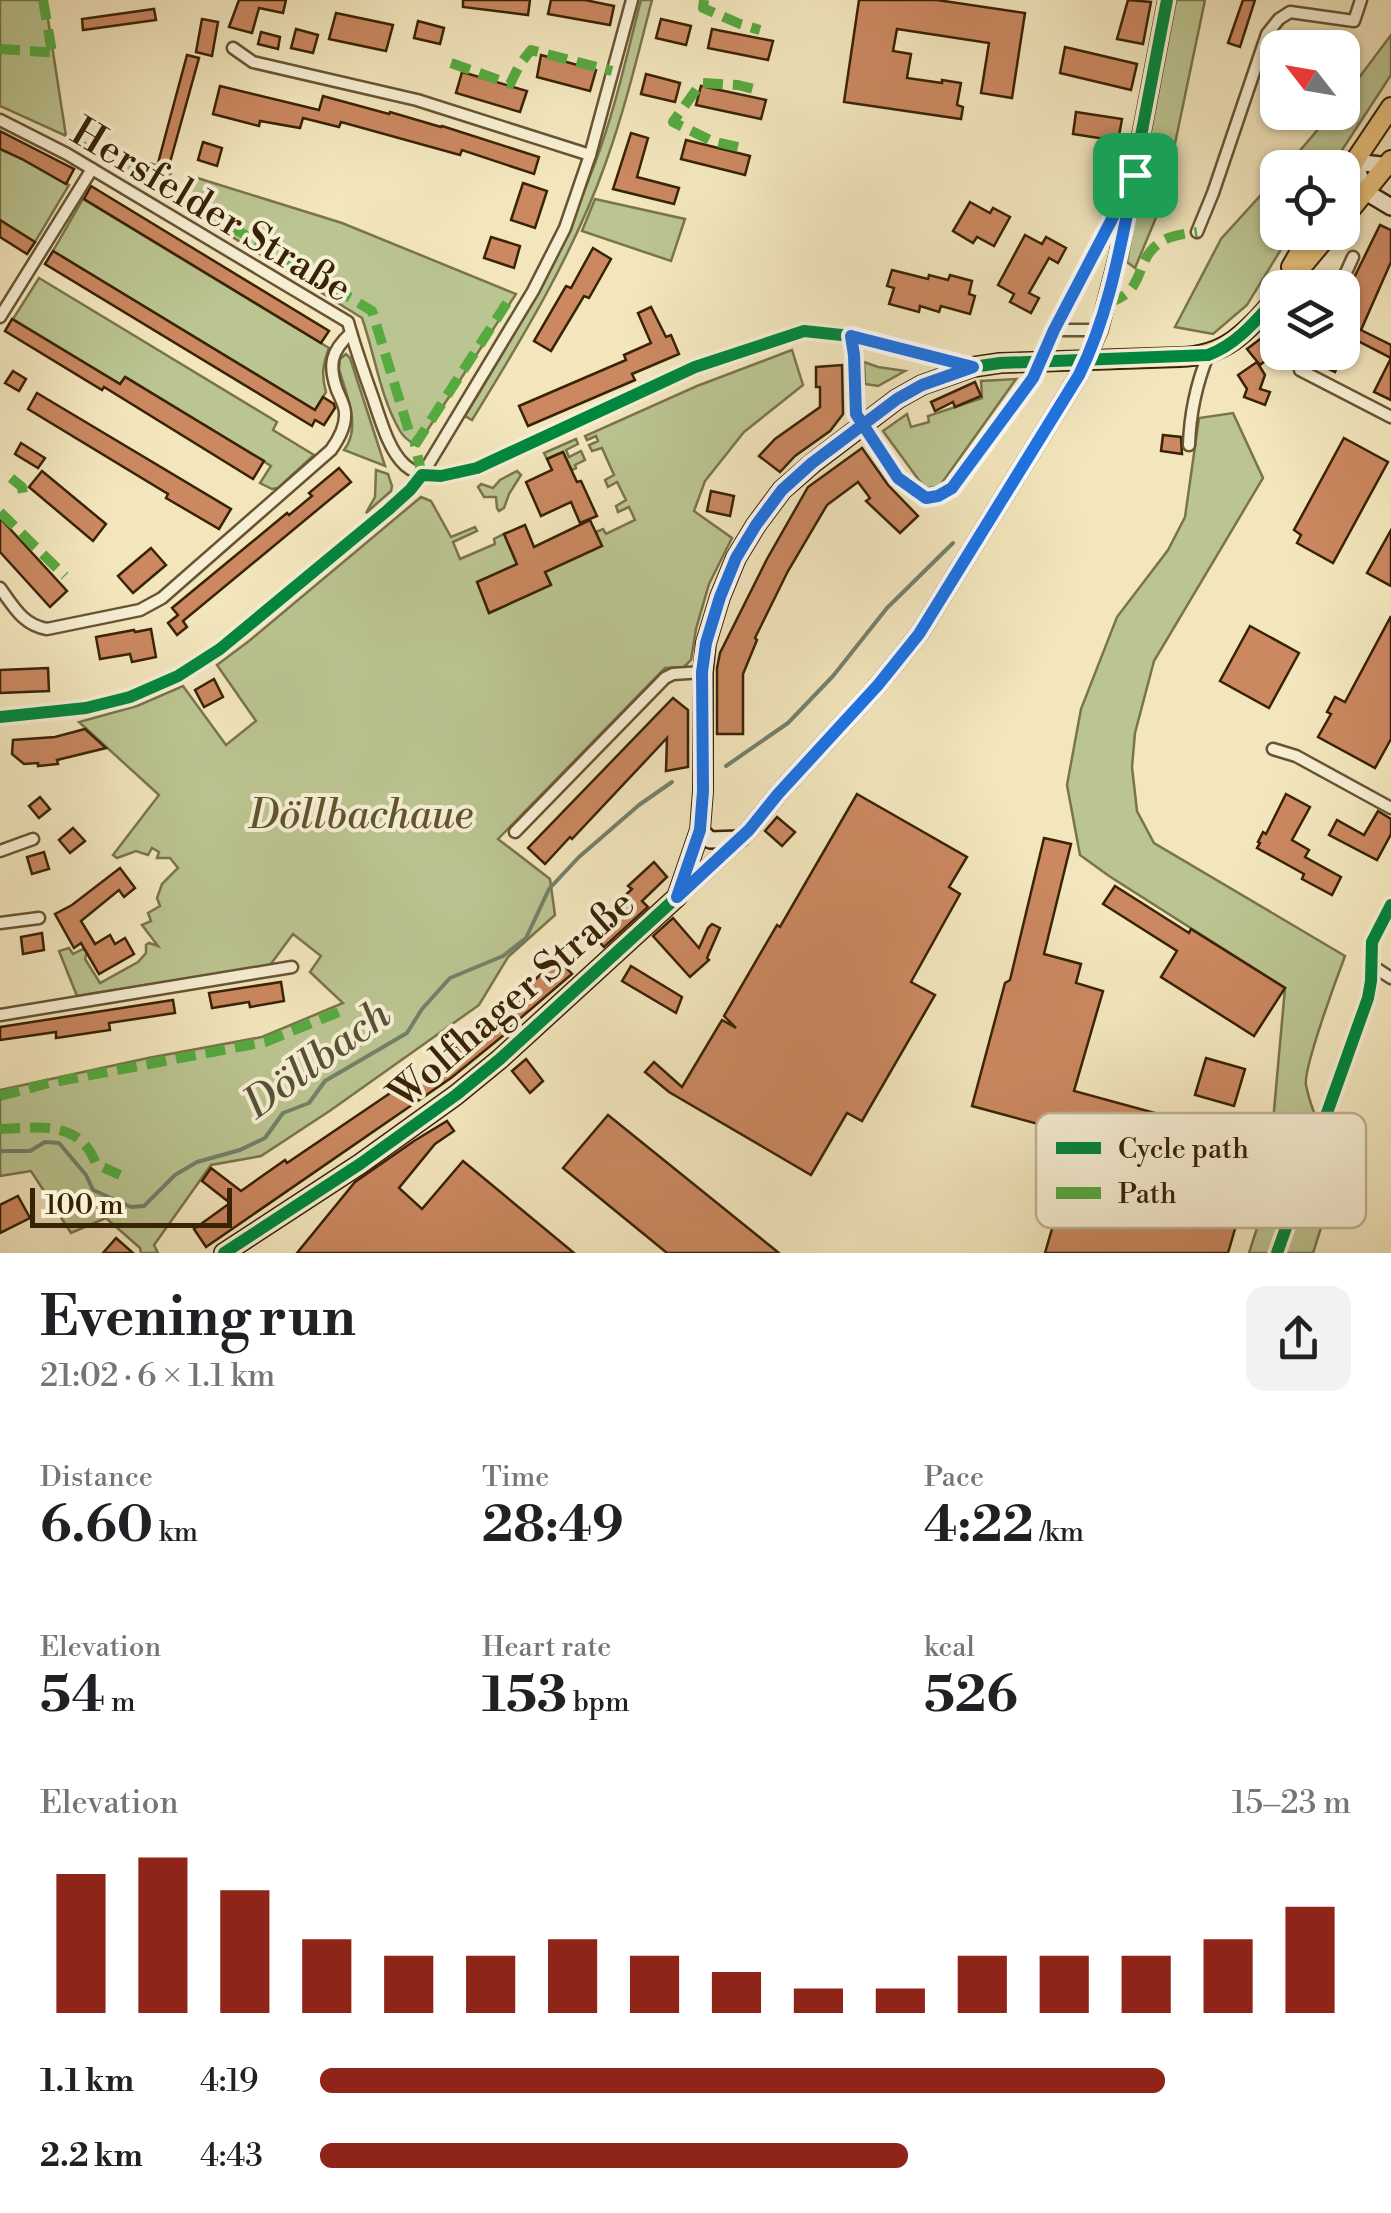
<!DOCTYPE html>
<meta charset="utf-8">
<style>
body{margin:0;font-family:"Libre Bodoni",serif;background:#f2f2f2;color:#202124;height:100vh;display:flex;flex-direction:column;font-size:38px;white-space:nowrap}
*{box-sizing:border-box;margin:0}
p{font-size:32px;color:#757577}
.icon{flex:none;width:55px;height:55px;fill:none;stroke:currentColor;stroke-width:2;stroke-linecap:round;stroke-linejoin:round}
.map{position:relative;height:1253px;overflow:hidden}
.panel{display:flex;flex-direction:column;background:#fff;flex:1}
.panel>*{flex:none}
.needle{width:65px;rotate:301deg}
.fabs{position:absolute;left:1260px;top:30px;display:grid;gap:20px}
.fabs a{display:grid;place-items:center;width:100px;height:100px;border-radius:20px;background:#fff;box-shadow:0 2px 8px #0004;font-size:50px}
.scale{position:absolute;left:30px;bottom:25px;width:202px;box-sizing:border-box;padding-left:10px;border:5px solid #392305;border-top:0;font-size:28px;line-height:35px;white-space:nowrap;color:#392305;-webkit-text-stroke:8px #f7efd4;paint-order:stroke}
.pin{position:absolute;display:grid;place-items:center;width:85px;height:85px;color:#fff;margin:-42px;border-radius:20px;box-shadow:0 5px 15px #0006}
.round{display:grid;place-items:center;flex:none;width:105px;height:105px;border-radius:20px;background:#f2f2f2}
.overview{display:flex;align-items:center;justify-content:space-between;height:170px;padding:0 40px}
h1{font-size:55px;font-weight:800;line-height:75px}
.stats{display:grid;grid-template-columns:repeat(3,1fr);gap:15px;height:170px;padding:10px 40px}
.stats div{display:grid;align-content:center}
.stats b{font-size:50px;font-weight:800}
.stats small{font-size:28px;font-weight:400}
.stats p{font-size:28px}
.chart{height:280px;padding:20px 40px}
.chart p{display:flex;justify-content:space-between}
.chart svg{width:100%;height:180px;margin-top:10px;stroke:#8f2418;stroke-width:6}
ul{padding:0 40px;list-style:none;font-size:32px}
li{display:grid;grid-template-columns:160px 120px 1fr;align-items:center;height:75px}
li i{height:25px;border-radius:12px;background:#8f2418}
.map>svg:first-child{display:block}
.green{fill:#bbc591;stroke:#7a744b;stroke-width:2.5}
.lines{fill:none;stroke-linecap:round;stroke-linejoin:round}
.stream{stroke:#74816b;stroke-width:4}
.building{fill:#cb8861;stroke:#392305;stroke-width:2.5}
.street-casing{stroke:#685433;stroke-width:15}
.secondary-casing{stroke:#392305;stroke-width:20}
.primary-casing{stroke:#392305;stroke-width:22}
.street{stroke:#f7efd4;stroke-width:10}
.secondary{stroke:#f7efd4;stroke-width:15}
.primary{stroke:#eac37e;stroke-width:18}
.primary-bridge-casing{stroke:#392305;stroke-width:22;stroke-linecap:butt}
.primary-bridge{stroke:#eac37e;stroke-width:18}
.quiet{stroke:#55aa40;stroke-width:10;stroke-dasharray:20 10;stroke-linecap:butt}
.cycleway-casing{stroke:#f7efd4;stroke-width:19}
.cycleway{stroke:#00873e;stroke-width:12}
.route-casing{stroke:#fff;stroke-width:20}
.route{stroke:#1a73e8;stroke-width:12}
.labels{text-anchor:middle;stroke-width:8;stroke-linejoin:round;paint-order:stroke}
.street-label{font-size:40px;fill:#392305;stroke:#f7efd4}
.park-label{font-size:40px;font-style:italic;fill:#60542f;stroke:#f7efd4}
.water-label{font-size:42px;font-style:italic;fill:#565238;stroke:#f7efd4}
.key{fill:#f7efd4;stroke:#beb296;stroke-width:2.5}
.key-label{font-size:28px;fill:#392305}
</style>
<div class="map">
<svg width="1391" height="1253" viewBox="0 0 1391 1253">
<rect width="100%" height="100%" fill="#f3e6bd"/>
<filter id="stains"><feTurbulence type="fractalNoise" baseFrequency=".002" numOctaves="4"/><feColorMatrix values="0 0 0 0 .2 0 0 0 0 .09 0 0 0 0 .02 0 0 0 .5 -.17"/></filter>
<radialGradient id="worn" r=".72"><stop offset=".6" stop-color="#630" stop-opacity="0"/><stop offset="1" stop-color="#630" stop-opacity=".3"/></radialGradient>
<g class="green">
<path d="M0 0H45L66 136 0 106Z"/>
<path d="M641 0H652C638 54 625 109 606 162 574 253 522 339 472 420L465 416C514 336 562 252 595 163 615 110 627 54 641 0Z"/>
<path d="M1172 0H1205L1163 201 1135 268 1127 262Z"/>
<path d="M1391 35V75L1331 167H1286L1332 113 1342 112 1343 99Z"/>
<path d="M74 140 172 170 162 194Z"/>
<path d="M0 149 22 159 69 185 35 242 0 220Z"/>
<path d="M191 176 342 223 516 294 417 446C410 442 404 438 400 431 380 397 375 355 362 318L178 203Z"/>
<path d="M1277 177 1278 232 1291 233 1247 305 1213 334 1175 327 1221 239Z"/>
<path d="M83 199 329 348C323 364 321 375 326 392L315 410 53 251Z"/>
<path d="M595 199 685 219 671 261 582 231Z"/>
<path d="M39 278 277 422 273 430 314 455 278 488 272 489 260 483 271 466 126 377 120 384 13 319Z"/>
<path d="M792 350 803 385 744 432 705 481 694 511 732 538 709 584 696 629 691 660 684 667 665 668 498 839 550 879 555 915 508 957 479 1005 331 1110 261 1156 211 1165 154 1245 158 1253H141L140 1248 106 1218 71 1233 31 1171 0 1176V1090L148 1058 262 1037 343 1003 310 972 321 956 293 934 270 965 77 996 59 951 69 948 73 954 83 949 87 952 85 959 100 983 138 962 146 953V945L149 943 158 946 142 925 151 921 148 913 160 906 157 898 162 884 178 868 170 858H157L159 852 152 848 148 855 136 851 117 858 113 855 159 795 79 722 137 706 183 686 226 745 256 721 217 665 249 641 421 497 431 501 451 537 475 527 477 531 453 542 460 559 495 544 494 539 504 534 517 565 478 582 489 613 551 585 545 572 602 546 596 532 603 529 606 534 635 520 629 507 618 512 616 506 626 500 617 482 608 487 605 480 614 475 602 448 592 451 589 445 598 441 596 436 587 440 585 436 697 386Z"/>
<path d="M346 354 350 358 385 466 344 450C362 427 346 394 339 369L340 359Z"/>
<path d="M864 362 878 367 905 371 878 386 865 384Z"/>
<path d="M1016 379 939 487 927 488 921 483 883 431 907 414 911 427 929 422 928 416 982 398 981 381Z"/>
<path d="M1233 413 1263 478 1154 661 1135 733 1132 767 1137 811 1154 843 1345 956C1337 977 1303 1069 1306 1085 1311 1111 1326 1143 1341 1165L1313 1253H1249L1266 1200 1285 988 1109 876 1080 855 1067 785 1081 709 1117 617 1168 550 1185 517 1199 418Z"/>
<path d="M576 439 578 444 566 450 569 457 581 451 585 460 575 465 576 468 572 470 563 452 547 459 544 453Z"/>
<path d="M376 470 388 474 392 486 391 491 366 513 375 497Z"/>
<path d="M517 471 521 475 509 494 504 508 499 511 497 508 496 497H484L478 487 481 484 493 488 500 480Z"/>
</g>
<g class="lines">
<g class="stream">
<path d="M726 766 788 723 833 676 887 608 953 543"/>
<path d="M0 1151H30L45 1142 59 1143 86 1175 93 1190 131 1207 144 1206 175 1175 197 1162 240 1150 265 1138 283 1113 309 1103 325 1081 407 1033 422 1009 450 978 503 956 526 938 549 889 579 857 639 805 672 782"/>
</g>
</g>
<g class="building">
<path d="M239 0H286L283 13 259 8 252 33 229 27Z"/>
<path d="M463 0H530L528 15 463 7Z"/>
<path d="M551 0H585L614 6 610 25 548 14Z"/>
<path d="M859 0H937L1025 13 1012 98 981 93 989 43 897 29 893 51 911 54 907 78 942 83V80L961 83 957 105 963 107 961 119 844 102Z"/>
<path d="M1128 0 1151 2 1143 44 1117 39Z"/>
<path d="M1243 0H1255L1240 47 1228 43Z"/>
<path d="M154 9 156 20 83 30 82 19Z"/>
<path d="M336 13 393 25 386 51 329 39Z"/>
<path d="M202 19 218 22 212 56 196 52Z"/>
<path d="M661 19 691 26 686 45 656 38Z"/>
<path d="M418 21 444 28 440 44 414 38Z"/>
<path d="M296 29 318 35 313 53 291 48Z"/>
<path d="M712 29 773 41 768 60 708 48Z"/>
<path d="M261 32 280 37 278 49 258 44Z"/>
<path d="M1065 47 1137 64 1131 90 1060 73Z"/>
<path d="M187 55 199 58 169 166 158 163Z"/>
<path d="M541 55 596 70 590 91 537 77Z"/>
<path d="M462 72 527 91 520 112 456 93Z"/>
<path d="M646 74 680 83 675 102 641 94Z"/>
<path d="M220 86 319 110 323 96 389 114 390 112 441 127 442 126 539 157 534 174 462 150 460 155 341 122 339 127 303 118 300 128 260 121 259 126 213 114Z"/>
<path d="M701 86 766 100 761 119 696 105Z"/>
<path d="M1076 112 1122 119 1118 141 1073 134Z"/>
<path d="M0 131 74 169 66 184 22 159 0 149Z"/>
<path d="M631 133 648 138 637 177 679 188 674 204 613 189Z"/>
<path d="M686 140 750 156 745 175 681 159Z"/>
<path d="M203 142 222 148 217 166 198 160Z"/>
<path d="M523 183 547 191 535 228 511 220Z"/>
<path d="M91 186 329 331 321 343 84 199Z"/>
<path d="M970 202 990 213 993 208 1010 217 994 246 977 237 973 243 953 231Z"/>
<path d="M0 220 35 242 27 254 0 237Z"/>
<path d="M1380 225 1391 230V262L1361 330 1391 345V358L1350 337 1335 372 1314 362 1319 352H1342V302Z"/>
<path d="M1025 235 1042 244 1046 237 1066 248 1058 263 1049 258 1029 293 1039 298 1031 313 1010 302 1014 294 998 285Z"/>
<path d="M491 237 520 246 514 268 484 258Z"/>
<path d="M593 248 611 259 589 298 584 296 551 351 534 341 566 286 571 288Z"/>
<path d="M53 251 315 410 323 397 334 404 335 408 324 425 315 420 312 426 45 264Z"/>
<path d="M892 270 928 279 929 275 948 280 950 275 972 281 969 294 975 296 970 314 941 306 939 312 920 306 919 312 889 304 894 288 887 286Z"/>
<path d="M651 307 666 337 671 335 679 354 632 374 635 380 528 426 519 406 626 360 624 355 651 343 638 313Z"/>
<path d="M12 319 120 384 125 377 264 461 253 479 104 387 102 390 5 331Z"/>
<path d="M1268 333 1278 346V351L1260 365 1247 349Z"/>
<path d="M1391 358V400L1374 392Z"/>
<path d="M1257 362 1265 375 1260 389 1270 392 1265 405 1244 397 1247 389 1238 375Z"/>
<path d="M842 365 843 414 830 431 795 456 780 472 759 456 775 439 820 407V387H816V367Z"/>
<path d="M13 371 26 379 19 391 5 383Z"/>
<path d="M975 382 981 396 955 407 953 402 935 411 931 402Z"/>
<path d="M37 393 231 509 219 529 166 498 168 494 28 409Z"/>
<path d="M1163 435 1181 437 1182 454 1161 451Z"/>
<path d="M1344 438 1388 462 1333 563 1297 543 1301 535 1294 530Z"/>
<path d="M21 443 45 458 38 468 15 454Z"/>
<path d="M862 448 888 485 918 516 900 533 866 501 870 498 858 482 827 505 788 571 755 638 757 640 743 674V734H717V668L720 653 767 559 808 487Z"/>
<path d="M563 452 577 482 581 481 597 516 580 523 571 502 541 516 526 482 552 470 547 459Z"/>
<path d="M339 468 351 482 183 621 187 627 177 635 168 623 178 615 172 608 287 513 289 515 312 496 309 493Z"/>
<path d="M42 471 106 524 93 541 29 487Z"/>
<path d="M711 491 734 496 730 516 707 511Z"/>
<path d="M0 518 67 591 50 607 0 552Z"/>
<path d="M590 520 602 546 545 572 551 585 489 613 477 582 517 564 504 534 525 525 534 547Z"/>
<path d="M1391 530V586L1367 573Z"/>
<path d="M151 548 166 565 133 593 118 576Z"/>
<path d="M1391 616V739L1375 768 1318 737 1331 714 1327 712 1335 697 1345 702Z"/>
<path d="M1250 626 1299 653 1269 708 1220 681Z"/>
<path d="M151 629 156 657 132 662 130 654 100 659 96 637 134 630 135 632Z"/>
<path d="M48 668 49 691 0 693V670Z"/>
<path d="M214 679 223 697 204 707 195 690Z"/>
<path d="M673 698 688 710V767L666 771 667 738 572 839 570 837 545 864 528 848Z"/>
<path d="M85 729 106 748 57 760 58 764 38 766V763L24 764 12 754 13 740 55 737Z"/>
<path d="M857 794 967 857 949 887 960 894 911 982 935 995 862 1121 847 1113 811 1175 669 1092 645 1072 654 1062 682 1087 722 1020 736 1028 724 1016 777 925 780 927Z"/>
<path d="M1286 794 1310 807 1292 840 1309 850 1305 857 1341 877 1332 895 1302 879 1304 874 1257 848 1260 843 1258 842 1263 832 1266 834Z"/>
<path d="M40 797 50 809 39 818 29 806Z"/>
<path d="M1378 811 1391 819V834L1377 860 1329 835 1337 820 1364 835Z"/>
<path d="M777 817 795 832 782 846 765 831Z"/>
<path d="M73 828 85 841 70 853 59 840Z"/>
<path d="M1044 838 1071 844 1044 954 1081 964 1076 983 1103 991 1074 1091 1239 1136 1225 1188 1245 1194 1228 1253H1045L1079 1135 972 1106 1005 983 1010 980Z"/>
<path d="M44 852 49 869 32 874 27 857Z"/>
<path d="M654 862 667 877 642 901 648 907 604 947 588 930 632 889 628 886Z"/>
<path d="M120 868 135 888 124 897 119 890 81 921 95 944 110 935 115 944 125 938 134 954 99 974 81 943 74 948 55 914 72 905Z"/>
<path d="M1115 886 1189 933 1191 929 1285 988 1254 1036 1161 977 1177 951 1103 904Z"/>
<path d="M673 918 699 948 708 928 712 924 720 928 707 958 709 960 690 977 653 936Z"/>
<path d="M42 933 44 950 23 954 21 937Z"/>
<path d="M558 959 572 974 503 1033 504 1035 451 1078 206 1247 194 1229 230 1203 202 1181 211 1168 241 1191 285 1160 287 1163 439 1060 491 1019Z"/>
<path d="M631 966 682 997 676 1013 622 981Z"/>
<path d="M281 982 284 1001 250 1007 249 1002 212 1008 209 993Z"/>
<path d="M173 1000 175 1013 109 1023 110 1030 56 1038V1032L0 1040V1027Z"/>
<path d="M1206 1058 1245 1069 1234 1106 1195 1095Z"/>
<path d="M526 1059 543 1081 530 1093 512 1071Z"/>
<path d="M608 1115 779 1253H667L563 1168Z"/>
<path d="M447 1121 454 1131 435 1144 399 1188 422 1209 463 1161 574 1253H297L355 1182 414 1141Z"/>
<path d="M18 1196 30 1218 0 1233V1205Z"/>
<path d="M116 1238 133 1253H103Z"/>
</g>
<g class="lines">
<defs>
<g id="street">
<path d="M233 48 253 62 417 100 590 155"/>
<path d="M0 120 67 154 348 322C355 347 364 373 373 398 393 459 403 492 477 468L695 367 804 331 851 336 968 365"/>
<path d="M1197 232 1213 193 1267 34 1279 19 1290 12 1354 21 1361 0"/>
<path d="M1339 288 1353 257"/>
<path d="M0 317 92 169"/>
<path d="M1054 330H1099"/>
<path d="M851 336 854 355 856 414 897 478 926 498 938 495 952 488 1033 378 1054 330 1126 194"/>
<path d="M1308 352 1300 370 1391 417"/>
<path d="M1189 445C1190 412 1196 385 1208 355"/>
<path d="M0 588C14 607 23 625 47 629L140 610 162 598 331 450C339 439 346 427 345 413 345 406 340 397 337 390 328 365 331 351 351 333"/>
<path d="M0 717 86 708 130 697 178 676 220 649 410 490 422 475 533 291 565 228 590 155 632 0"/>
<path d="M1273 749 1296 756 1391 808"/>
<path d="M515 832 665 678 673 674 703 672"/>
<path d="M0 851 33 839"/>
<path d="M0 923 39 918"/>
<path d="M1371 965 1391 978"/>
<path d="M0 1015 292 967"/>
<path d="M1277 1253 1368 998 1371 981 1372 942 1391 905"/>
</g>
<g id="secondary">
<path d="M1391 166 1354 162 1366 192 1391 207"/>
<path d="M700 830 710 840 740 839"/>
<path d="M679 895 749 830 778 794 878 685 919 634 1079 375 1099 330 1118 256 1167 0"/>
</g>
<g id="primary">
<path d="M1342 180 1391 107"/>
<path d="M1342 220 1391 160"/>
<path d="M1291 267 1311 232"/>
<path d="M1284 288 1331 232"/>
<path d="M1180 357C1228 356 1248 330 1278 296"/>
<path d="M224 1253 360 1164 456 1095 500 1059 677 897 700 830 703 791V672L706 643 720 597 736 558 756 525 782 490 813 463 897 399 922 385 973 367 1000 363"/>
</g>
</defs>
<use href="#street" class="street-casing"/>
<use href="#secondary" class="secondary-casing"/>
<use href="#primary" class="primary-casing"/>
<use href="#street" class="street"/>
<use href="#secondary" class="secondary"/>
<use href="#primary" class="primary"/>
<defs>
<path id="primary-bridge" d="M1000 363 1180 357"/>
</defs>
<use href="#primary-bridge" class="primary-bridge-casing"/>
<use href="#primary-bridge" class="primary-bridge"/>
<g class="quiet">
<path d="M43 0 52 52"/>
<path d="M704 0 703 8 740 24 760 30"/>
<path d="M0 49 59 53"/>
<path d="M451 63 510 84 520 64 531 50 612 71"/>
<path d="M738 147 712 141 673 122 701 83 738 85 762 91"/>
<path d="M230 226 372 311 411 438 417 442"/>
<path d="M1107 303C1147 292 1133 263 1158 244 1169 235 1184 234 1197 232"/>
<path d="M422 475 415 445 512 295"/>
<path d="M11 478 22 487 24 502"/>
<path d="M0 512 65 576"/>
<path d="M0 1096 49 1083 265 1042 346 1009"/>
<path d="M0 1129C39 1128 79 1119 96 1164L120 1175"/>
</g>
<defs>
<g id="cycleway">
<path d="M0 717 86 708 130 697 178 676 220 649 388 510 410 490 422 475 441 476 477 468 695 367 804 331 851 336 973 367"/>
<path d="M680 894 749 830 778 794 878 685 919 634 1079 375 1099 330 1118 256 1167 0"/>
<path d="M224 1253 360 1164 456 1095 500 1059 677 897 700 830 703 791V672L706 643 720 597 736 558 756 525 782 490 813 463 897 399 922 385 973 367 1000 363 1208 355C1238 344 1257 319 1278 296"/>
<path d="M1277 1253 1368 998 1371 981 1372 942 1391 905"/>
</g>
</defs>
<use href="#cycleway" class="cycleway-casing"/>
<use href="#cycleway" class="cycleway"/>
</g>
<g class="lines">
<defs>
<path id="route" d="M1135 175 1054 330 1033 378 952 488 938 496 926 498 898 478 856 414 854 355 851 336 973 367 922 385 897 399 812 463 782 490 756 525 736 558 720 597 706 643 702 672 703 791 700 830 677 897 749 830 778 794 878 685 919 634 1079 375C1110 312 1121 243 1135 175"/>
</defs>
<use href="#route" class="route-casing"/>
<use href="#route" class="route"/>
</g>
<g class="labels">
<g class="street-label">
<text transform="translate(212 209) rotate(31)" y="14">Hersfelder Straße</text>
<text transform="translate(511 998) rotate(-41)" y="14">Wolfhager Straße</text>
</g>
<g class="park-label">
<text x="361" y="828">Döllbachaue</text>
</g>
<g class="water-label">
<text transform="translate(316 1058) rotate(-36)" y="15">Döllbach</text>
</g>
</g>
<rect x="1036" y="1113" width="330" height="115" rx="15" class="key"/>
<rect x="1056" y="1142" width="45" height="12" fill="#00873e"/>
<rect x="1056" y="1187" width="45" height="12" fill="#55aa40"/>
<g class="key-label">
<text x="1118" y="1158">Cycle path</text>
<text x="1118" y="1203">Path</text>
</g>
<rect width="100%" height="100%" filter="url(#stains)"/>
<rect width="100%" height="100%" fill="url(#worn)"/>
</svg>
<div class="fabs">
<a><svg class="needle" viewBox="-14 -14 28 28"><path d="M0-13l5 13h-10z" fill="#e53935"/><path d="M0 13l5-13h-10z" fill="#757577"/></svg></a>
<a><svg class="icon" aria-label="locate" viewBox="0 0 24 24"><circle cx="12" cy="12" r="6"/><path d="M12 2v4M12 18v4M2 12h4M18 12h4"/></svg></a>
<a><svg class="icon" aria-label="layers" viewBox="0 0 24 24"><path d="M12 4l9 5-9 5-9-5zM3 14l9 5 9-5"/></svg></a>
</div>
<div class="scale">100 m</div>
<div class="pin" style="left:1135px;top:175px;background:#1e9e55"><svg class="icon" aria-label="arrive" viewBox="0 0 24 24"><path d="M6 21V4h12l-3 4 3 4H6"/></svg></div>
</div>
<section class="panel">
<div class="overview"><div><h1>Evening run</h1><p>21:02 · 6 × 1.1 km</p></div><a class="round"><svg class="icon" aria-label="share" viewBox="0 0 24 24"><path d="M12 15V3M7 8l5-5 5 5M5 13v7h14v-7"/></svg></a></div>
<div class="stats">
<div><p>Distance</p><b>6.60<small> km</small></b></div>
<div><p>Time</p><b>28:49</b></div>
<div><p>Pace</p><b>4:22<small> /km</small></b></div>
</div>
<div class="stats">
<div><p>Elevation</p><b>54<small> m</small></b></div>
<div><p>Heart rate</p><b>153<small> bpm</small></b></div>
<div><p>kcal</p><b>526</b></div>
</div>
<div class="chart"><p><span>Elevation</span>15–23 m</p>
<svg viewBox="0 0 160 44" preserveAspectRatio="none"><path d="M5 44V10M15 44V6M25 44V14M35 44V26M45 44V30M55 44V30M65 44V26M75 44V30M85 44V34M95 44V38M105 44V38M115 44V30M125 44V30M135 44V30M145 44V26M155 44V18"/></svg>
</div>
<ul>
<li><b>1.1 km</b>4:19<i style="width:82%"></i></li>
<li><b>2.2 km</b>4:43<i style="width:57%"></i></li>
</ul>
</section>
